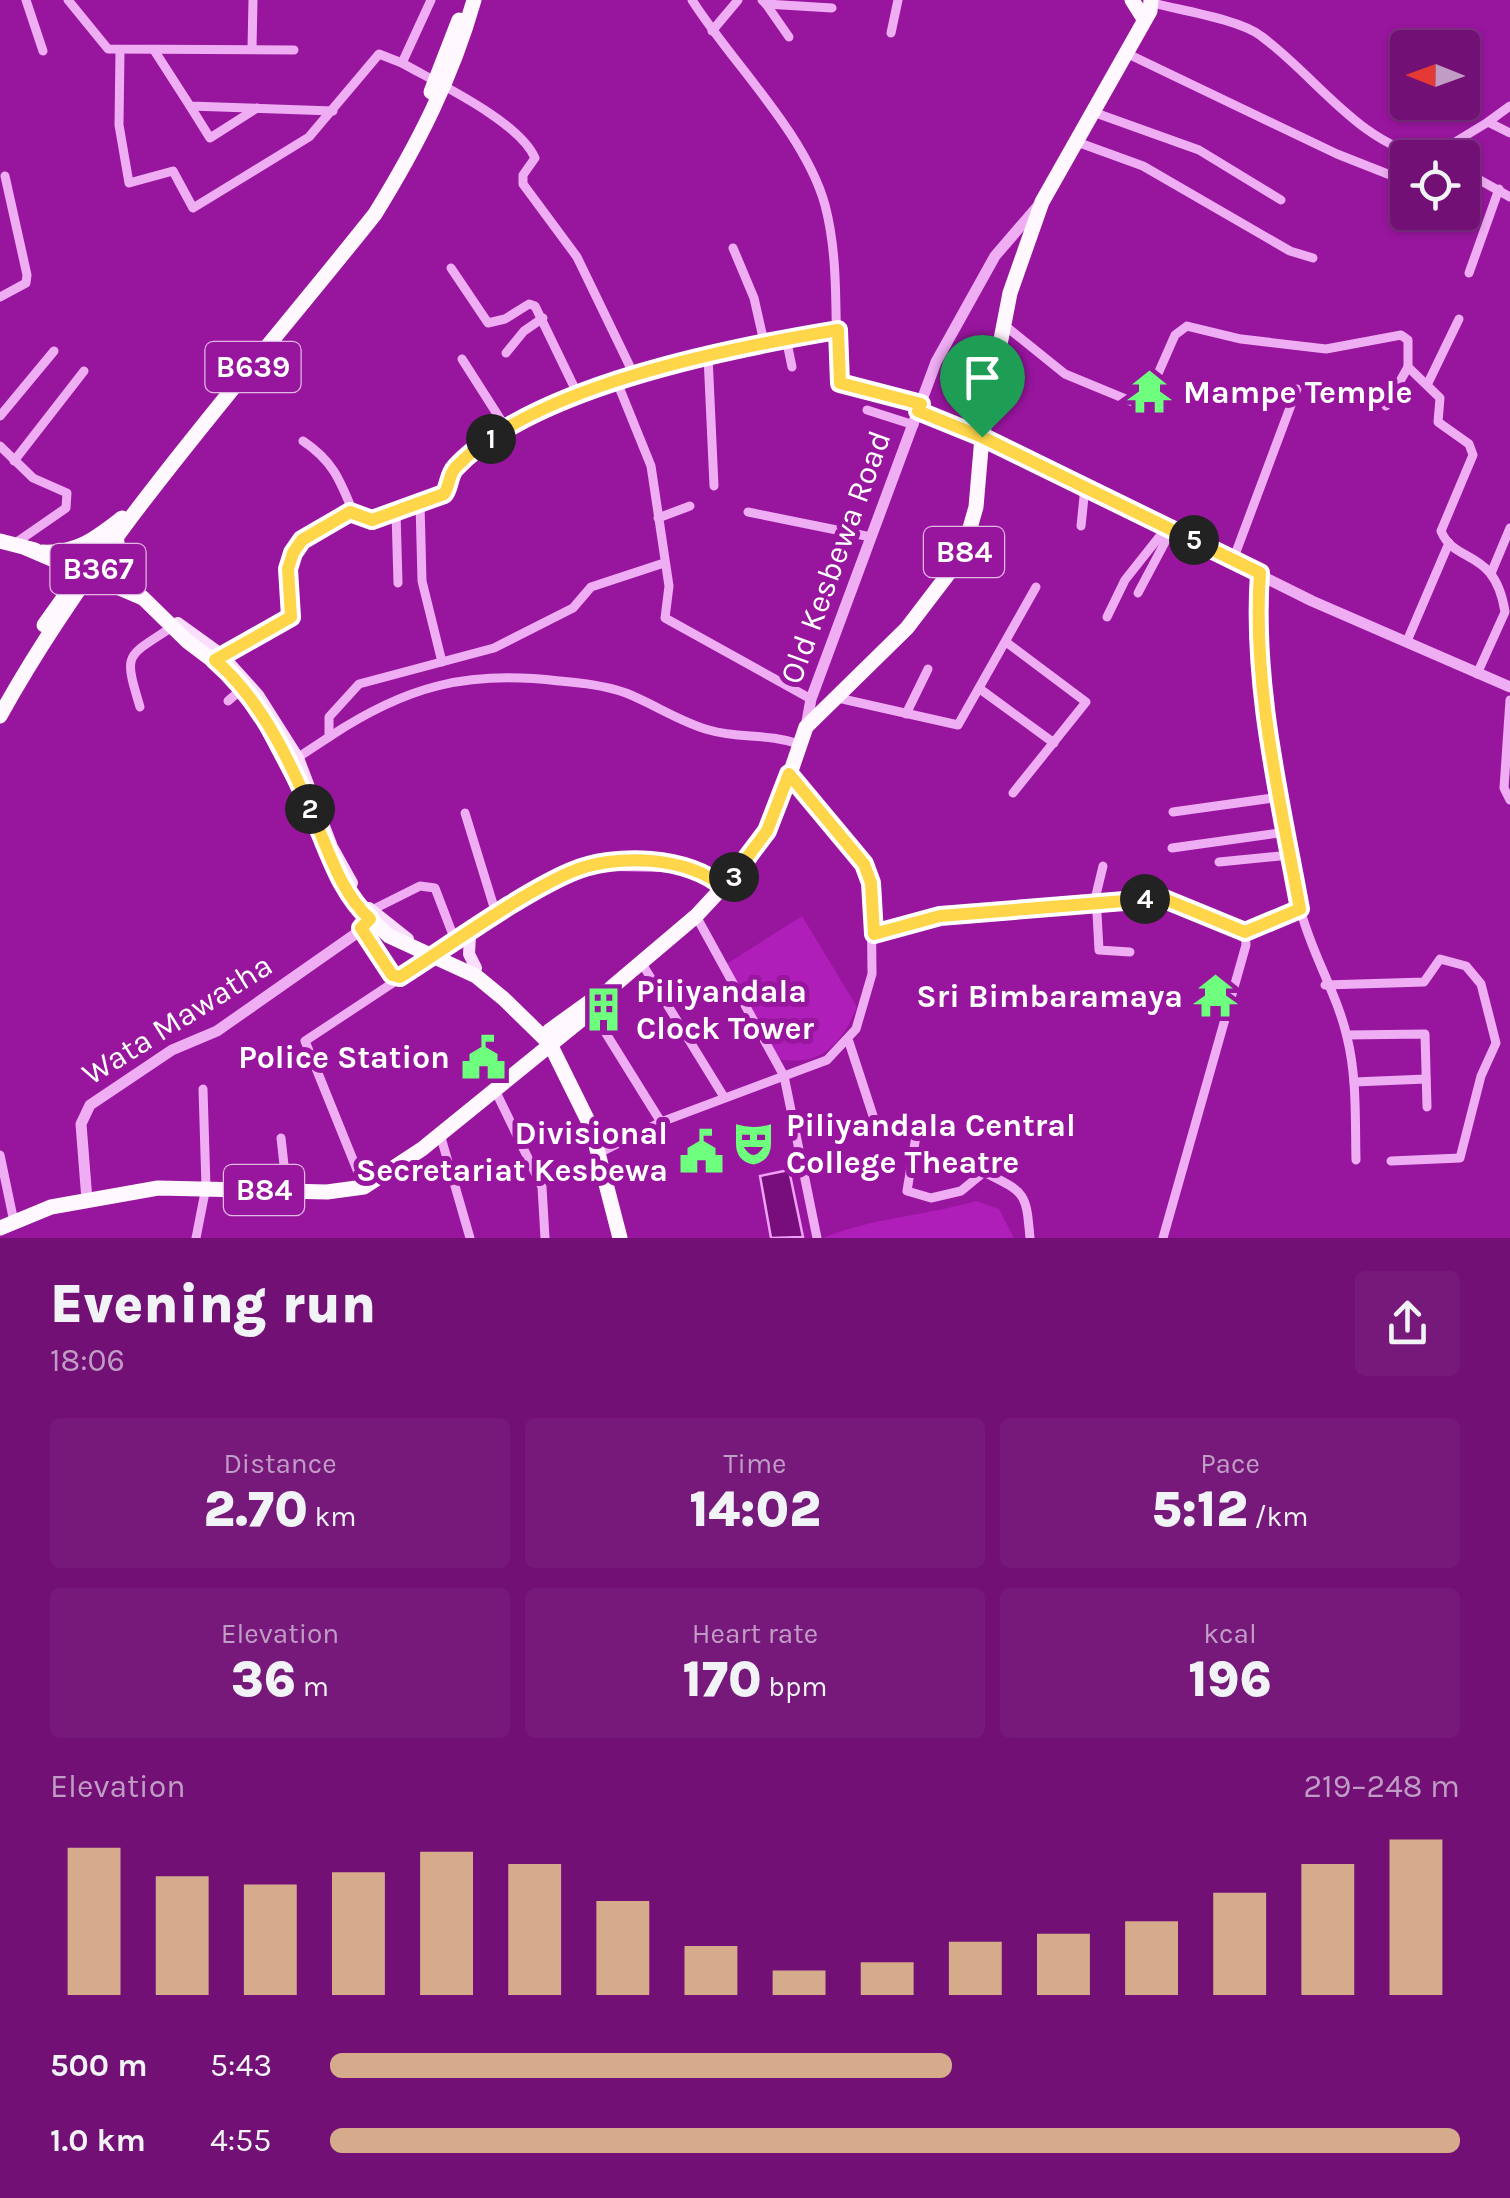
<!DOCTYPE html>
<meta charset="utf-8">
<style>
body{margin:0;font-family:Karla,sans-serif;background:#77197b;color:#f1f3f6;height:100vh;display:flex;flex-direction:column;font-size:38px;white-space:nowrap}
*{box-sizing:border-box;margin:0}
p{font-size:32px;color:#c19dc5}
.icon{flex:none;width:55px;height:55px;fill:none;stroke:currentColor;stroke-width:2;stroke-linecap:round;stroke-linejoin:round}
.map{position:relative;height:1238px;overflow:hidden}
.sheet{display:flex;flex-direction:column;background:#721076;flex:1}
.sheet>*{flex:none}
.needle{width:65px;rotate:271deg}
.controls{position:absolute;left:1390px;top:30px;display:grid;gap:20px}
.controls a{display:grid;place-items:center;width:90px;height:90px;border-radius:10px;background:#721076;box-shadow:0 2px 8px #0004,0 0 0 2px #843088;font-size:50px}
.pin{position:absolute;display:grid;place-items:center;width:85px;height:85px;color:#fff;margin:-102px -42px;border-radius:50% 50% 50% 0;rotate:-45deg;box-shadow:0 0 10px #0007}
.pin .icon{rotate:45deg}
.km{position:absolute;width:50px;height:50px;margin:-25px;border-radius:50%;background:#222;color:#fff;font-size:28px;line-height:50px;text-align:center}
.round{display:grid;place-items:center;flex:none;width:105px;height:105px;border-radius:10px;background:#77197b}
.summary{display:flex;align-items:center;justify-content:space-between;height:170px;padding:0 50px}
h1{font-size:55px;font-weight:800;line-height:75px}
.metrics{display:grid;grid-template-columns:repeat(3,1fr);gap:15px;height:170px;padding:10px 50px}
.metrics div{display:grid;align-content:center;border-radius:10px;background:#77197b;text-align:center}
.metrics b{font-size:50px;font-weight:800}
.metrics small{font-size:28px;font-weight:400}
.metrics p{font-size:28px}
.chart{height:280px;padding:20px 50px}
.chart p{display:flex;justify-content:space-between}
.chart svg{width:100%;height:180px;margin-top:10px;stroke:#d6ab8b;stroke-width:6}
ul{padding:0 50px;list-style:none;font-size:32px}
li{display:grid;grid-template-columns:160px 120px 1fr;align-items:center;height:75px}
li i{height:25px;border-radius:12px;background:#d6ab8b}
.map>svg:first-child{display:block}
.green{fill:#af1eb8}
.water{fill:#770e7b;stroke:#f0a0f6;stroke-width:2.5}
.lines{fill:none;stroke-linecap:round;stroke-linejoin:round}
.minor{stroke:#efadf3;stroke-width:9}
.tertiary{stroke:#efadf3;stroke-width:11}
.secondary{stroke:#fbddfd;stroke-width:12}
.primary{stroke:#fff9ff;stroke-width:15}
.route-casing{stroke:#fff;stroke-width:20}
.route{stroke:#ffd54a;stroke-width:12}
.labels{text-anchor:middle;stroke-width:10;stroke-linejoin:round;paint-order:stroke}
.shield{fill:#98159e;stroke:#e0b9e2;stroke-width:2.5}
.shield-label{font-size:30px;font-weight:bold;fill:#fff}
.poi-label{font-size:32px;font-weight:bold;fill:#fff;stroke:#98159e;text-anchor:start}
.street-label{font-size:32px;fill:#fff;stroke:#98159e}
</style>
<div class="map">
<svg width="1510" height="1238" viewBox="0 0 1510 1238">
<rect width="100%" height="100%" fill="#98159e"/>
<g class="green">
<path d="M802 916 857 1007C842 1043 822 1067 779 1059L725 965Z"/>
<path d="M976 1201 999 1209 1014 1238H823C870 1218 925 1216 976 1201Z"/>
</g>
<path class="water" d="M789 1170 803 1237 771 1238 760 1176Z"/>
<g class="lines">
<g class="minor">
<path d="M26 0 43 51"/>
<path d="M68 0 108 49 294 50"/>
<path d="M431 0 402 63C437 83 519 121 535 158L523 175V184L577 257 635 377"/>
<path d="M692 0C732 63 805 133 825 205 840 262 834 321 838 380L921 404"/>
<path d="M762 0 766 4 832 8"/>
<path d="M1149 2C1178 10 1239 19 1261 36 1317 77 1358 144 1430 158"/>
<path d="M766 4 789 37"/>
<path d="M712 31 738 0"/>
<path d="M891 33 898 0"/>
<path d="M252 48 253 0"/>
<path d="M120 50 119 125 129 183 173 171 193 208 309 137 379 54 402 63"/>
<path d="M154 50 190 106 333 111"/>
<path d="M1126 53 1337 154 1408 182"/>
<path d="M190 106 210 138 257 108"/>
<path d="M1093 112 1199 150 1281 200"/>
<path d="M1488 122 1510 106"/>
<path d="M1077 142 1143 166 1290 251 1313 258"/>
<path d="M1429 158 1488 122 1510 133"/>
<path d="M1462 170 1510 197"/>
<path d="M1421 220 1423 212"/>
<path d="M733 248 754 298 764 342"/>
<path d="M451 268 488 323 505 319 529 304 535 306 578 395"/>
<path d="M1469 273 1499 189"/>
<path d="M0 297 26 283 27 275 5 176"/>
<path d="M1003 324 1065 374 1140 405 1146 401 1175 335 1187 326 1241 339 1326 349 1401 335 1408 340V367L1440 398 1438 422 1469 444 1473 455 1441 531C1455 565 1495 547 1505 612L1477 674"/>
<path d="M786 338 792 367"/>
<path d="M506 353 524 331 543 318"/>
<path d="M708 356 714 486"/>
<path d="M462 359 506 428"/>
<path d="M617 382 651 466 669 586 665 618 811 699"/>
<path d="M1428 383 1459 319"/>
<path d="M1386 406 1408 367"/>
<path d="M867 410 914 425"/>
<path d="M0 416 54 351"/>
<path d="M303 441C333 461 340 480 353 512"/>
<path d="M0 446 33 478 67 493 66 508 14 544"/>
<path d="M14 461 84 371"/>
<path d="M420 503 422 581 442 662"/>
<path d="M396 512 398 583"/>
<path d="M748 512 871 537"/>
<path d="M658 518 690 506"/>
<path d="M1081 526 1085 487"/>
<path d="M1233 560 1297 389"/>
<path d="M1492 571 1510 528"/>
<path d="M1260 573C1253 671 1276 812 1300 908 1311 953 1337 993 1347 1037 1357 1077 1355 1119 1356 1160"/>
<path d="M1138 593 1172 529"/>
<path d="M1107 617 1125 580 1167 527"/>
<path d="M1407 641 1449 543"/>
<path d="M1006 642 1086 702 1013 793"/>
<path d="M219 657 291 617 288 569 293 553 302 540 350 512 372 520 444 495C450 486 448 475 455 467 533 386 729 348 837 330"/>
<path d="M980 689 1054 743"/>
<path d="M838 698 958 725 1036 587"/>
<path d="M1510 700 1504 788 1510 800"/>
<path d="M228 701 243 688"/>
<path d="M140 707C123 651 126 658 172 627"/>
<path d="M906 714 928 669"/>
<path d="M329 737C406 686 467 670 559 681 581 683 604 685 626 693 654 704 680 722 709 730 739 739 767 733 799 744"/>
<path d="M294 760 329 737V717L359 684 494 648 573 608 591 587 664 563"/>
<path d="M1173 812 1280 797"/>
<path d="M465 813 497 917"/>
<path d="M1172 848 1286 832"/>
<path d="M1219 862 1290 855"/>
<path d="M1103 866 1096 895 1099 950 1130 952"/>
<path d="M372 910 420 886 435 888 456 943"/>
<path d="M696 916 784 1076 817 1238"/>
<path d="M361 928 389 972 400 977"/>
<path d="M1245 932 1300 909"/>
<path d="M875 934 940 915 1163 898 1245 932"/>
<path d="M641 962 724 1097"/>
<path d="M1325 985 1424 982 1440 959 1466 966 1481 984 1496 1043 1481 1076 1460 1158 1391 1161"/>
<path d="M592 1011 661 1122"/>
<path d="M1347 1035 1425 1034 1427 1107"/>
<path d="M849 1042 876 1125 909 1130 916 1136 907 1191 931 1198 961 1191 984 1172C1026 1193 1026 1192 1030 1238"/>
<path d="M1354 1082 1426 1079"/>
<path d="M495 1090 542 1187 545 1238"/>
<path d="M440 1134 470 1238"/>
<path d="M281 1138 287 1192"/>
<path d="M599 1153 661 1122 827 1060 856 1029 872 974 871 883 857 853 790 776"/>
<path d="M0 1155 14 1222"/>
<path d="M364 1187 305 1041 432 957"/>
<path d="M196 1238 206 1187 203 1089"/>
<path d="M1163 1238 1246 945 1245 932"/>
</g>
<g class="tertiary">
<path d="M919 411 982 437 1312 601 1510 687"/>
<path d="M806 727 811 699 936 362 995 256 1038 206"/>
<path d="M432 957 555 881 591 865 692 867 724 887"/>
<path d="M87 1200 81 1124 90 1105 172 1050 217 1031 354 935 370 919"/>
</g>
<g class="secondary">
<path d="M178 623 221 654 258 695 298 758 332 847 352 883"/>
<path d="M369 908 408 939"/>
<path d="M470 935 469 954 476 968"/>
</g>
<g class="primary">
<path d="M1132 0 1144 19"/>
<path d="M431 92 459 20"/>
<path d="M0 541 35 550"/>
<path d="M117 541 116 563 129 581"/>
<path d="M26 548 143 598 187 641 228 672 251 697 301 792 336 872 363 912 389 936 476 976 504 999 550 1044 593 1131"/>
<path d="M42 552C77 554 96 538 122 518"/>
<path d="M44 625 109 534"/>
<path d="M0 716C98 538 248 374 375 214 417 146 452 78 474 0"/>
<path d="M549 1031 603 992"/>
<path d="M591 1126 620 1238"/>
<path d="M0 1228 51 1207 158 1188 327 1192 364 1187 422 1149 592 1011 611 988 696 916 750 858 780 803 806 727 907 628 962 556 976 507 982 437 1010 293 1042 202 1150 11 1151 0"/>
</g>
</g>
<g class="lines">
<defs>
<path id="route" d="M838 330 840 383 921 404 918 411 982 437 1260 573C1252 685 1280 799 1300 909L1245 932 1162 898 940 916 874 934 871 883 864 864 789 774 767 831 724 888C690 856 614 853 571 872 520 894 449 946 400 977L392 975 361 928 370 919C344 895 333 863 320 832 295 772 265 703 215 660L291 617 288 569 293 553 302 540 350 512 372 520 444 494C450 486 448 475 456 467 533 386 729 348 838 330Z"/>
</defs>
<use href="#route" class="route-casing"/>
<use href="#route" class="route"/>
</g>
<defs>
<symbol id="temple-bare" viewBox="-9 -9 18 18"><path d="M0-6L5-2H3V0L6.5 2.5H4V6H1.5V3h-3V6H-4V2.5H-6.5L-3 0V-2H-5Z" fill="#6fff7e" stroke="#98159e" stroke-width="2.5" paint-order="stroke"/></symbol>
<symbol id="building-bare" viewBox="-9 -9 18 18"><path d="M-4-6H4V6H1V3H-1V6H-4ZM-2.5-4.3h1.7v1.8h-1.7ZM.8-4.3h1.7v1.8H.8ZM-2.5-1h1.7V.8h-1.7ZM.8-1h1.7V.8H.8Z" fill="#6fff7e" stroke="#98159e" stroke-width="2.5" paint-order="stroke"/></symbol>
<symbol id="civic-bare" viewBox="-9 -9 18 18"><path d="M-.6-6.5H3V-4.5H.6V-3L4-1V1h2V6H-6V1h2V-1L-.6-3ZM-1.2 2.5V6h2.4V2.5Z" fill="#6fff7e" stroke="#98159e" stroke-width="2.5" paint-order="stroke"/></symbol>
<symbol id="theatre-bare" viewBox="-9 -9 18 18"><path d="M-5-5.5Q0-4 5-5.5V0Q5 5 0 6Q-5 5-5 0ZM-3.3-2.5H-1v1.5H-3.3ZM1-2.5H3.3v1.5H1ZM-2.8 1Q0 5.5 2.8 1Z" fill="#6fff7e" stroke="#98159e" stroke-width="2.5" paint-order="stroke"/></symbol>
</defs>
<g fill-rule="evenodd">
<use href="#temple-bare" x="1118" y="360" width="63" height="63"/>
<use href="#temple-bare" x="1184" y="964" width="63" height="63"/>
<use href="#building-bare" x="572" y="978" width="63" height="63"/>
<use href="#civic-bare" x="452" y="1026" width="63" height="63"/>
<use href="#theatre-bare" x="722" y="1112" width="63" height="63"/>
<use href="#civic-bare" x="670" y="1120" width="63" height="63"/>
</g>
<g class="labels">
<g class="shield">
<rect x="205.5" y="342" width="95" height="50" rx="8"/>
<rect x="924" y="527" width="80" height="50" rx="8"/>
<rect x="50.5" y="544" width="95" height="50" rx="8"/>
<rect x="224" y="1165" width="80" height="50" rx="8"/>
</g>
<g class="shield-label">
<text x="253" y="377">B639</text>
<text x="964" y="562">B84</text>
<text x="98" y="579">B367</text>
<text x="264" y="1200">B84</text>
</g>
<g class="poi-label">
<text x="1183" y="403">Mampe Temple</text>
<text x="636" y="1002">Piliyandala<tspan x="636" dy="37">Clock Tower</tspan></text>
<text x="1183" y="1007" text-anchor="end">Sri Bimbaramaya</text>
<text x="450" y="1068" text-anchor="end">Police Station</text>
<text x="786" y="1136">Piliyandala Central<tspan x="786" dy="37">College Theatre</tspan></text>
<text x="668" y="1144" text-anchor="end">Divisional<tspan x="668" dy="37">Secretariat Kesbewa</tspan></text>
</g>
<g class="street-label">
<text transform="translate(835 557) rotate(-70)" y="11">Old Kesbewa Road</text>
<text transform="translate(177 1019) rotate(-32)" y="11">Wata Mawatha</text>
</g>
</g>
</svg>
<div class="controls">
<a><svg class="needle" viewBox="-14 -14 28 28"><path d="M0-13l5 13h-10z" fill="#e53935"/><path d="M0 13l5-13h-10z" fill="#c19dc5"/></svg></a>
<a><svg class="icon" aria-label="locate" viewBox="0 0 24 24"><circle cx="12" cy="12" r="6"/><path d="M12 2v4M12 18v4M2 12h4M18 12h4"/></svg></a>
</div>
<div class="pin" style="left:982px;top:437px;background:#1e9e55"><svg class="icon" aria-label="arrive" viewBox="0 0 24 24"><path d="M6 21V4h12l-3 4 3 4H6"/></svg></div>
<b class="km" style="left:491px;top:439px">1</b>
<b class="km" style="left:310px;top:809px">2</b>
<b class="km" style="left:734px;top:877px">3</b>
<b class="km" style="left:1145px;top:899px">4</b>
<b class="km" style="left:1194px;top:540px">5</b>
</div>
<section class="sheet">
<div class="summary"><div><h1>Evening run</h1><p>18:06</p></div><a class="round"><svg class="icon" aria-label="share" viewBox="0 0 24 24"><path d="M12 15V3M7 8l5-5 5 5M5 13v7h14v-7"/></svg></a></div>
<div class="metrics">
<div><p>Distance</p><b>2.70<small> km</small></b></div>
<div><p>Time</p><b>14:02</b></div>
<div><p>Pace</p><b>5:12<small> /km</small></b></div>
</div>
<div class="metrics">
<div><p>Elevation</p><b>36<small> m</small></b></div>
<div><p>Heart rate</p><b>170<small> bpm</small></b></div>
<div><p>kcal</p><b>196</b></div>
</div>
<div class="chart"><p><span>Elevation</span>219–248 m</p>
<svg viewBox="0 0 160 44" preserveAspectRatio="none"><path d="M5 44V8M15 44V15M25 44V17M35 44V14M45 44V9M55 44V12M65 44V21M75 44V32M85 44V38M95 44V36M105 44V31M115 44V29M125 44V26M135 44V19M145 44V12M155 44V6"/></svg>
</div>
<ul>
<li><b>500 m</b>5:43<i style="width:55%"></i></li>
<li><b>1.0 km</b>4:55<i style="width:100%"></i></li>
</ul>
</section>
